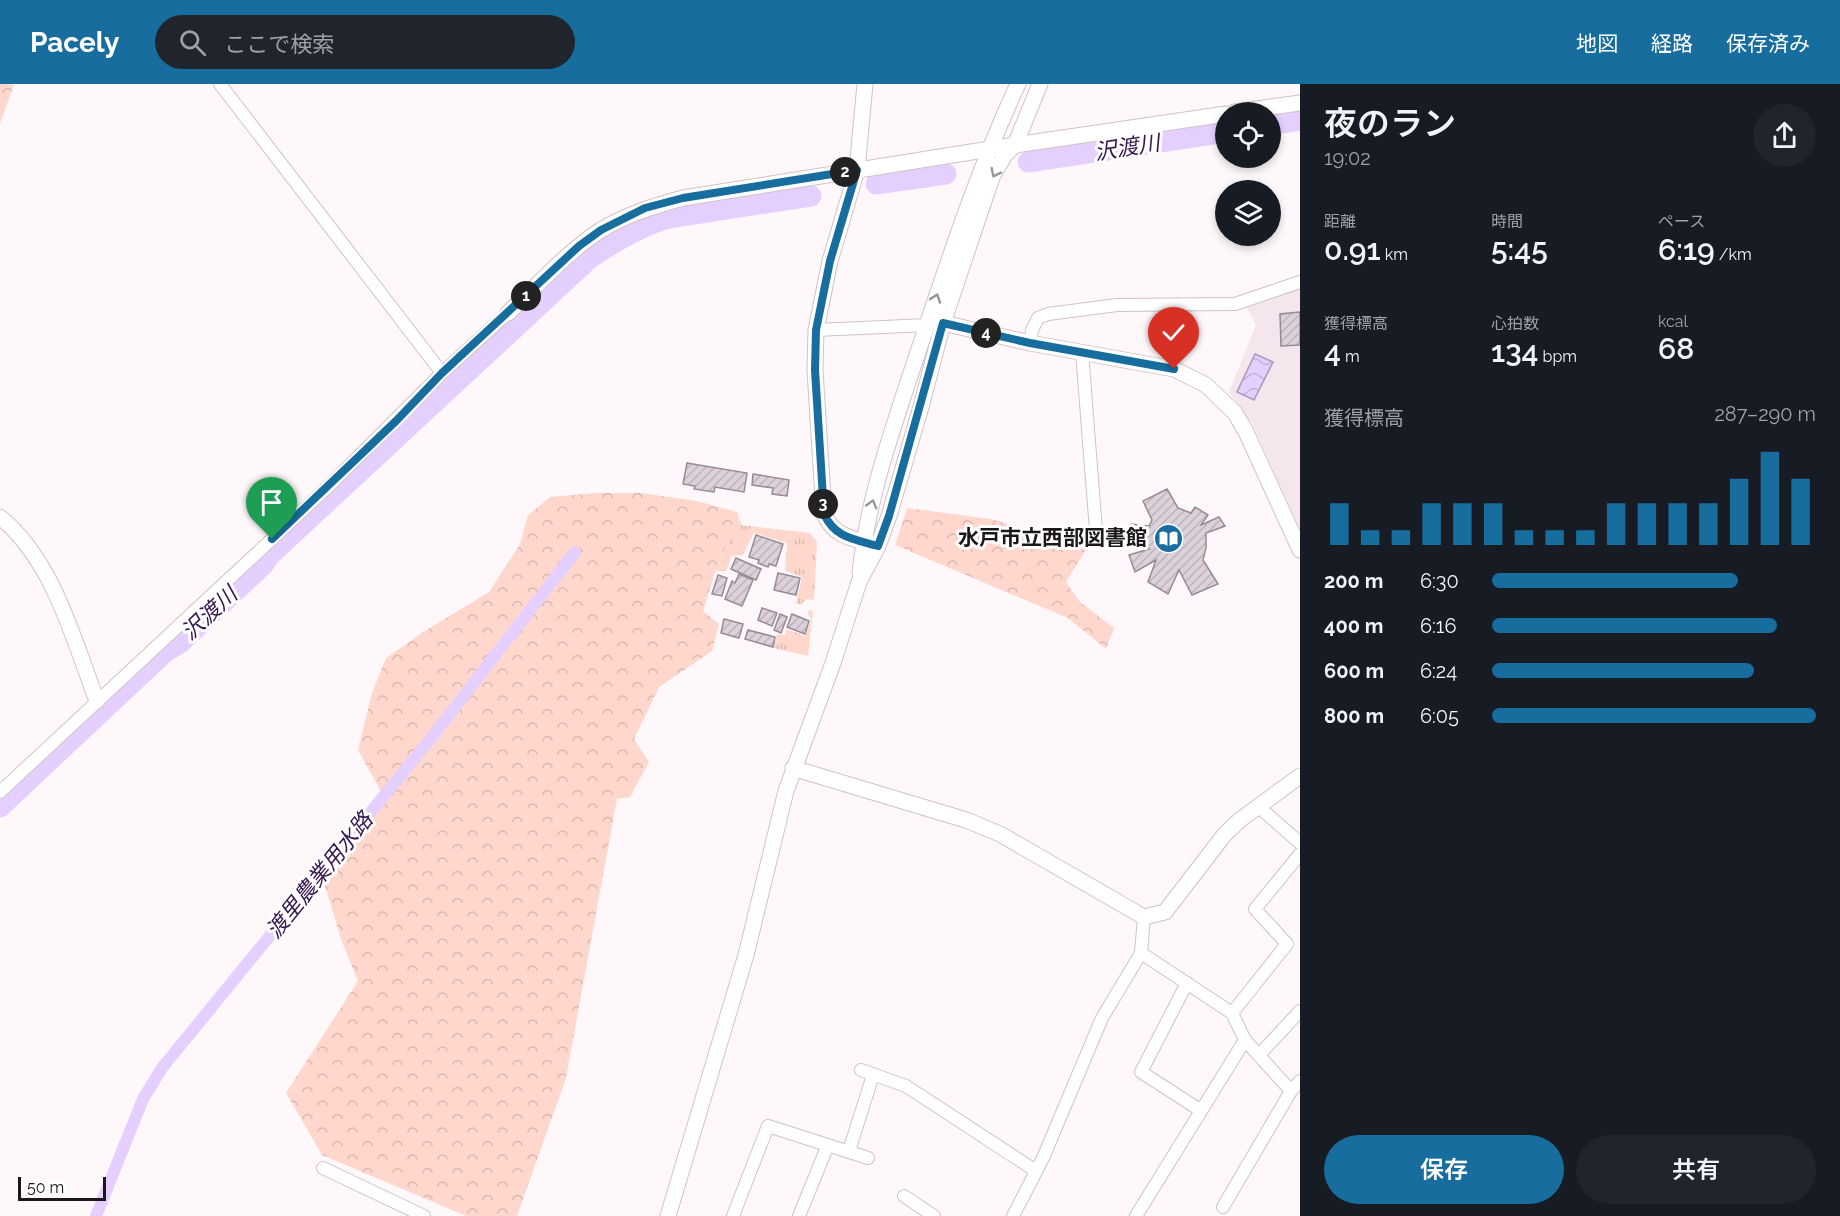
<!DOCTYPE html>
<html lang="ja">
<meta charset="utf-8">
<style>
body{margin:0;font-family:Raleway,"Noto Sans JP",sans-serif;background:#20242c;color:#f1f3f6;height:100vh;display:flex;flex-direction:column;font-size:22px;white-space:nowrap}
*{box-sizing:border-box;margin:0}
p{font-size:20px;color:#9ea1a6}
.icon{flex:none;width:33px;height:33px;fill:none;stroke:currentColor;stroke-width:2;stroke-linecap:round;stroke-linejoin:round}
.map{position:relative;flex:1;overflow:hidden}
.sheet{display:flex;flex-direction:column;background:#171b24;width:540px}
.sheet>*{flex:none}
.fabs{position:absolute;left:1215px;top:18px;display:grid;gap:12px}
.fabs a{display:grid;place-items:center;width:66px;height:66px;border-radius:50%;background:#171b24;box-shadow:0 3px 9px #0003;font-size:30px}
.scale{position:absolute;left:18px;bottom:15px;width:88px;box-sizing:border-box;padding-left:6px;border:3px solid #1c1719;border-top:0;font-size:16px;line-height:21px;white-space:nowrap;color:#1c1719;-webkit-text-stroke:4px #fff;paint-order:stroke}
.pin{position:absolute;display:grid;place-items:center;width:51px;height:51px;color:#fff;margin:-62px -26px;border-radius:50% 50% 50% 0;rotate:-45deg;box-shadow:0 0 6px #0007}
.pin .icon{rotate:45deg}
.km{position:absolute;width:30px;height:30px;margin:-15px;border-radius:50%;background:#222;color:#fff;font-size:16px;line-height:30px;text-align:center}
.round{display:grid;place-items:center;flex:none;width:63px;height:63px;border-radius:32px;background:#20242c}
.overview{display:flex;align-items:center;justify-content:space-between;height:102px;padding:0 24px}
h1{font-size:33px;font-weight:600;line-height:45px}
.stats{display:grid;grid-template-columns:repeat(3,1fr);gap:9px;height:102px;padding:6px 24px}
.stats div{display:grid;align-content:center}
.stats b{font-size:30px;font-weight:600}
.stats small{font-size:16px;font-weight:400}
.stats p{font-size:16px}
.chart{height:168px;padding:12px 24px}
.chart p{display:flex;justify-content:space-between}
.chart svg{width:100%;height:108px;margin-top:6px;stroke:#176d9d;stroke-width:6}
.button{display:flex;gap:12px;margin-top:auto;padding:12px 24px}
.button a{flex:1;height:69px;border-radius:36px;background:#176d9d;color:#fff;font-size:24px;font-weight:600;line-height:69px;text-align:center}
.button a+a{background:#20242c;color:#f1f3f6}
ul{padding:0 24px;list-style:none;font-size:20px}
li{display:grid;grid-template-columns:96px 72px 1fr;align-items:center;height:45px}
li i{height:15px;border-radius:8px;background:#176d9d}
header{display:flex;align-items:center;gap:36px;box-sizing:border-box;height:84px;padding:0 30px;background:#176d9d;color:#fff}
header strong{font-size:28px}
nav{display:flex;gap:33px;margin-inline-start:auto;font-size:21px}
.search{width:420px;height:54px;background:#20242c;display:flex;align-items:center;gap:15px;box-sizing:border-box;padding:0 21px;border-radius:33px;color:#9ea1a6;font-size:22px}
main{display:flex;flex:1;min-height:0}
.map>svg:first-child{display:block}
.built{fill:#f4e6ec}
.grass{fill:url(#grass-tufts)}
.forest{fill:url(#forest-crowns)}
.water{fill:url(#water-waves);stroke:#a998b9;stroke-width:1.5}
.lines{fill:none;stroke-linecap:round;stroke-linejoin:round}
.canal{stroke:#e5cffe;stroke-width:12}
.river{stroke:#e5cffe;stroke-width:21}
.building{fill:url(#building-hatch);stroke:#958b94;stroke-width:1.5}
.minor-casing{stroke:#d0c2c8;stroke-width:14}
.tertiary-casing{stroke:#d0c2c8;stroke-width:17}
.minor{stroke:#fff;stroke-width:12}
.tertiary{stroke:#fff;stroke-width:15}
.oneway{stroke:#999798}
.route-casing{stroke:#fff;stroke-width:12}
.route{stroke:#176d9d;stroke-width:8}
.labels{text-anchor:middle;stroke-width:6;stroke-linejoin:round;paint-order:stroke}
.poi-label{font-size:21px;font-weight:bold;fill:#1c1719;stroke:#fff;text-anchor:end}
.water-label{font-size:22px;font-style:italic;fill:#36184f;stroke:#fff}
</style>
<header>
<strong>Pacely</strong>
<div class="search"><svg class="icon" aria-label="search" viewBox="0 0 24 24"><circle cx="10" cy="10" r="6"/><path d="M15 15l6 6"/></svg>ここで検索</div>
<nav><a>地図</a><a>経路</a><a>保存済み</a></nav>
</header>
<main>
<div class="map">
<svg width="1300" height="1132" viewBox="0 0 1300 1132">
<defs>
<pattern id="grass-tufts" width="24" height="20" patternUnits="userSpaceOnUse" patternTransform="scale(1.5)"><rect width="24" height="20" fill="#ffd7cd"/><path d="M3 7l-1-3M5 7V3M7 7l1-3M15 17l-1-3M17 17v-4M19 17l1-3" fill="none" stroke="#dab8af"/></pattern>
<pattern id="forest-crowns" width="20" height="18" patternUnits="userSpaceOnUse" patternTransform="scale(1.5)"><rect width="20" height="18" fill="#ffd7cd"/><path d="M2 6a3 3 0 1 1 6 0M12 15a3 3 0 1 1 6 0" fill="none" stroke="#dab8af"/></pattern>
<pattern id="water-waves" width="16" height="10" patternUnits="userSpaceOnUse" patternTransform="scale(1.5)"><rect width="16" height="10" fill="#e5cffe"/><path d="M0 5q4-4 8 0t8 0" fill="none" stroke="#c4b1d9"/></pattern>
<pattern id="building-hatch" width="6" height="6" patternUnits="userSpaceOnUse" patternTransform="scale(1.5)"><rect width="6" height="6" fill="#dcd1db"/><path d="M-1 1l2-2M0 6l6-6M5 7l2-2" fill="none" stroke="#bcb3bb"/></pattern>
</defs>
<rect width="100%" height="100%" fill="#fff8fb"/>
<path class="built" d="M1300 202V445L1253 341 1229 308 1256 241 1247 224 1293 203Z"/>
<g class="grass">
<path d="M741 441 810 449 817 458 814 516 806 515 801 521 796 519 802 493 785 487 787 459 754 449 743 471 732 472 726 487H715L720 472Z"/>
<path d="M809 526 813 527 808 572 773 564 777 550 785 551 787 545 805 552 811 536 808 530Z"/>
</g>
<g class="forest">
<path d="M0 0H14L0 40Z"/>
<path d="M595 409H641L697 417 737 428 741 441 720 472 703 527 719 540 712 567 659 603 634 655 649 678 630 713 617 715 566 994 517 1132H466L322 1071 286 1009 358 897 342 858 325 802 385 715 358 666 372 609 386 574 428 545 489 508 520 460 528 431 550 413Z"/>
<path d="M907 424 991 435 1087 464 1066 498 1080 518 1114 544 1106 565 1068 534 895 461Z"/>
</g>
<path class="water" d="M1255 270 1273 278 1254 316 1237 308Z"/>
<g class="lines">
<path class="canal" d="M96 1132 143 1015 162 984 432 653 575 468"/>
<g class="river">
<path d="M1270 41 1300 36"/>
<path d="M1028 78 1226 48"/>
<path d="M876 100 946 90"/>
<path d="M0 723 165 568 180 559 264 480 270 471 590 174C615 157 639 143 668 134L811 112"/>
</g>
</g>
<g class="building">
<path d="M1300 228V261L1281 262 1280 230Z"/>
<path d="M687 379 747 389 744 408 715 403 714 408 694 405 695 402 683 400Z"/>
<path d="M753 390 789 396 787 412 772 410 773 404 752 401Z"/>
<path d="M1167 405 1178 424 1191 429 1195 423 1208 431 1201 441 1219 433 1225 442 1206 449V464L1203 476 1218 500 1192 511 1179 486 1168 510 1148 498 1156 476 1135 488 1129 471 1149 465 1129 459 1131 440 1149 442 1152 436 1143 417Z"/>
<path d="M756 451 783 460 776 482 769 480 768 483 758 479 759 476 749 473Z"/>
<path d="M736 474 761 485 756 496 731 485Z"/>
<path d="M778 489 800 494 796 511 774 506Z"/>
<path d="M739 490 753 496 742 522 725 515 732 497 735 499Z"/>
<path d="M718 491 727 494 722 512 712 510Z"/>
<path d="M762 524 777 529 772 542 758 536Z"/>
<path d="M780 530 787 533 781 549 774 546Z"/>
<path d="M792 530 809 537 805 550 787 543Z"/>
<path d="M724 535 743 540 739 554 721 549Z"/>
<path d="M748 546 775 553 773 563 745 555Z"/>
</g>
<g class="lines">
<defs>
<g id="minor">
<path d="M220 0 442 289"/>
<path d="M816 246 927 241"/>
<path d="M1030 259 1032 246 1038 234 1048 230 1117 221 1235 220 1300 198"/>
<path d="M1082 268 1096 447"/>
<path d="M0 708 330 401 442 289 508 229"/>
<path d="M1259 723 1300 759"/>
<path d="M1141 869 1232 929 1245 956 1291 1007"/>
<path d="M1187 899 1141 988 1200 1026"/>
<path d="M1232 929 1287 860 1255 825 1300 770"/>
<path d="M1259 971 1300 927"/>
<path d="M861 986 906 1002 1036 1087"/>
<path d="M849 1067 873 991"/>
<path d="M323 1084 424 1132"/>
<path d="M904 1112 934 1132"/>
<path d="M1223 1123 1291 1007 1300 997"/>
<path d="M733 1132 768 1042 868 1074"/>
<path d="M799 1132 828 1061"/>
<path d="M1013 1132 1043 1074 1102 934 1141 869 1144 833"/>
<path d="M1136 1132 1245 956"/>
</g>
<g id="tertiary">
<path d="M865 0 857 86 830 177 816 246 815 286 824 430C834 452 850 454 872 460"/>
<path d="M1235 28 1300 19"/>
<path d="M508 229C538 201 567 168 601 146 627 130 654 122 683 114L1015 61 1226 30"/>
<path d="M943 239 1030 259 1174 285 1206 301 1235 329 1246 348 1300 466"/>
<path d="M0 433C53 476 73 554 97 617"/>
<path d="M860 489C867 416 893 344 916 274 947 181 977 88 1018 0"/>
<path d="M793 684 966 736 1000 750 1144 833 1165 828 1225 750 1241 735 1300 692"/>
<path d="M668 1132 746 871 786 707 833 579 859 498 878 462 889 432 921 323 943 239 988 105 993 91 1005 71 1015 61 1040 0"/>
</g>
</defs>
<use href="#minor" class="minor-casing"/>
<use href="#tertiary" class="tertiary-casing"/>
<use href="#minor" class="minor"/>
<use href="#tertiary" class="tertiary"/>
</g>
<defs><path id="oneway-chevron" d="M-2-3.5L2.5 0L-2 3.5" fill="none" stroke-width="1.6" stroke-linecap="round" stroke-linejoin="round" transform="scale(1.5)"/></defs>
<g class="oneway">
<use href="#oneway-chevron" transform="translate(995 89) rotate(117)"/>
<use href="#oneway-chevron" transform="translate(936 214) rotate(-71)"/>
<use href="#oneway-chevron" transform="translate(872 420) rotate(-74)"/>
</g>
<g class="lines">
<defs>
<path id="route" d="M272 455 396 337 442 289 579 162 601 146 645 124 683 114 857 86 830 177 816 246 815 286 824 430C835 454 854 455 878 462L889 432 943 239 1030 259 1174 285"/>
</defs>
<use href="#route" class="route-casing"/>
<use href="#route" class="route"/>
</g>
<defs>
<symbol id="library-disc" viewBox="-11 -11 22 22"><circle r="9.5" fill="#176d9d" stroke="#fff"/><path d="M-6-4Q-3-5.5-.7-3.5V5Q-3 3-6 4ZM6-4Q3-5.5 .7-3.5V5Q3 3 6 4Z" fill="#fff"/></symbol>
</defs>
<g fill-rule="evenodd">
<use href="#library-disc" x="1152" y="438" width="33" height="33"/>
</g>
<g class="labels">
<g class="poi-label">
<text x="1147" y="461">水戸市立西部図書館</text>
</g>
<g class="water-label">
<text transform="translate(1127 63) rotate(-9)" y="8">沢渡川</text>
<text transform="translate(209 529) rotate(-43)" y="8">沢渡川</text>
<text transform="translate(319 791) rotate(-51)" y="8">渡里農業用水路</text>
</g>
</g>
</svg>
<div class="fabs">
<a><svg class="icon" aria-label="locate" viewBox="0 0 24 24"><circle cx="12" cy="12" r="6"/><path d="M12 2v4M12 18v4M2 12h4M18 12h4"/></svg></a>
<a><svg class="icon" aria-label="layers" viewBox="0 0 24 24"><path d="M12 4l9 5-9 5-9-5zM3 14l9 5 9-5"/></svg></a>
</div>
<div class="scale">50 m</div>
<div class="pin" style="left:272px;top:455px;background:#1e9e55"><svg class="icon" aria-label="arrive" viewBox="0 0 24 24"><path d="M6 21V4h12l-3 4 3 4H6"/></svg></div>
<div class="pin" style="left:1174px;top:285px;background:#d93025"><svg class="icon" aria-label="check" viewBox="0 0 24 24"><path d="M5 12l5 5 9-10"/></svg></div>
<b class="km" style="left:526px;top:212px">1</b>
<b class="km" style="left:845px;top:88px">2</b>
<b class="km" style="left:823px;top:420px">3</b>
<b class="km" style="left:986px;top:249px">4</b>
</div>
<section class="sheet">
<div class="overview"><div><h1>夜のラン</h1><p>19:02</p></div><a class="round"><svg class="icon" aria-label="share" viewBox="0 0 24 24"><path d="M12 15V3M7 8l5-5 5 5M5 13v7h14v-7"/></svg></a></div>
<div class="stats">
<div><p>距離</p><b>0.91<small> km</small></b></div>
<div><p>時間</p><b>5:45</b></div>
<div><p>ペース</p><b>6:19<small> /km</small></b></div>
</div>
<div class="stats">
<div><p>獲得標高</p><b>4<small> m</small></b></div>
<div><p>心拍数</p><b>134<small> bpm</small></b></div>
<div><p>kcal</p><b>68</b></div>
</div>
<div class="chart"><p><span>獲得標高</span>287–290 m</p>
<svg viewBox="0 0 160 44" preserveAspectRatio="none"><path d="M5 44V27M15 44V38M25 44V38M35 44V27M45 44V27M55 44V27M65 44V38M75 44V38M85 44V38M95 44V27M105 44V27M115 44V27M125 44V27M135 44V17M145 44V6M155 44V17"/></svg>
</div>
<ul>
<li><b>200 m</b>6:30<i style="width:76%"></i></li>
<li><b>400 m</b>6:16<i style="width:88%"></i></li>
<li><b>600 m</b>6:24<i style="width:81%"></i></li>
<li><b>800 m</b>6:05<i style="width:100%"></i></li>
</ul>
<div class="button"><a>保存</a><a>共有</a></div>
</section>
</main>
